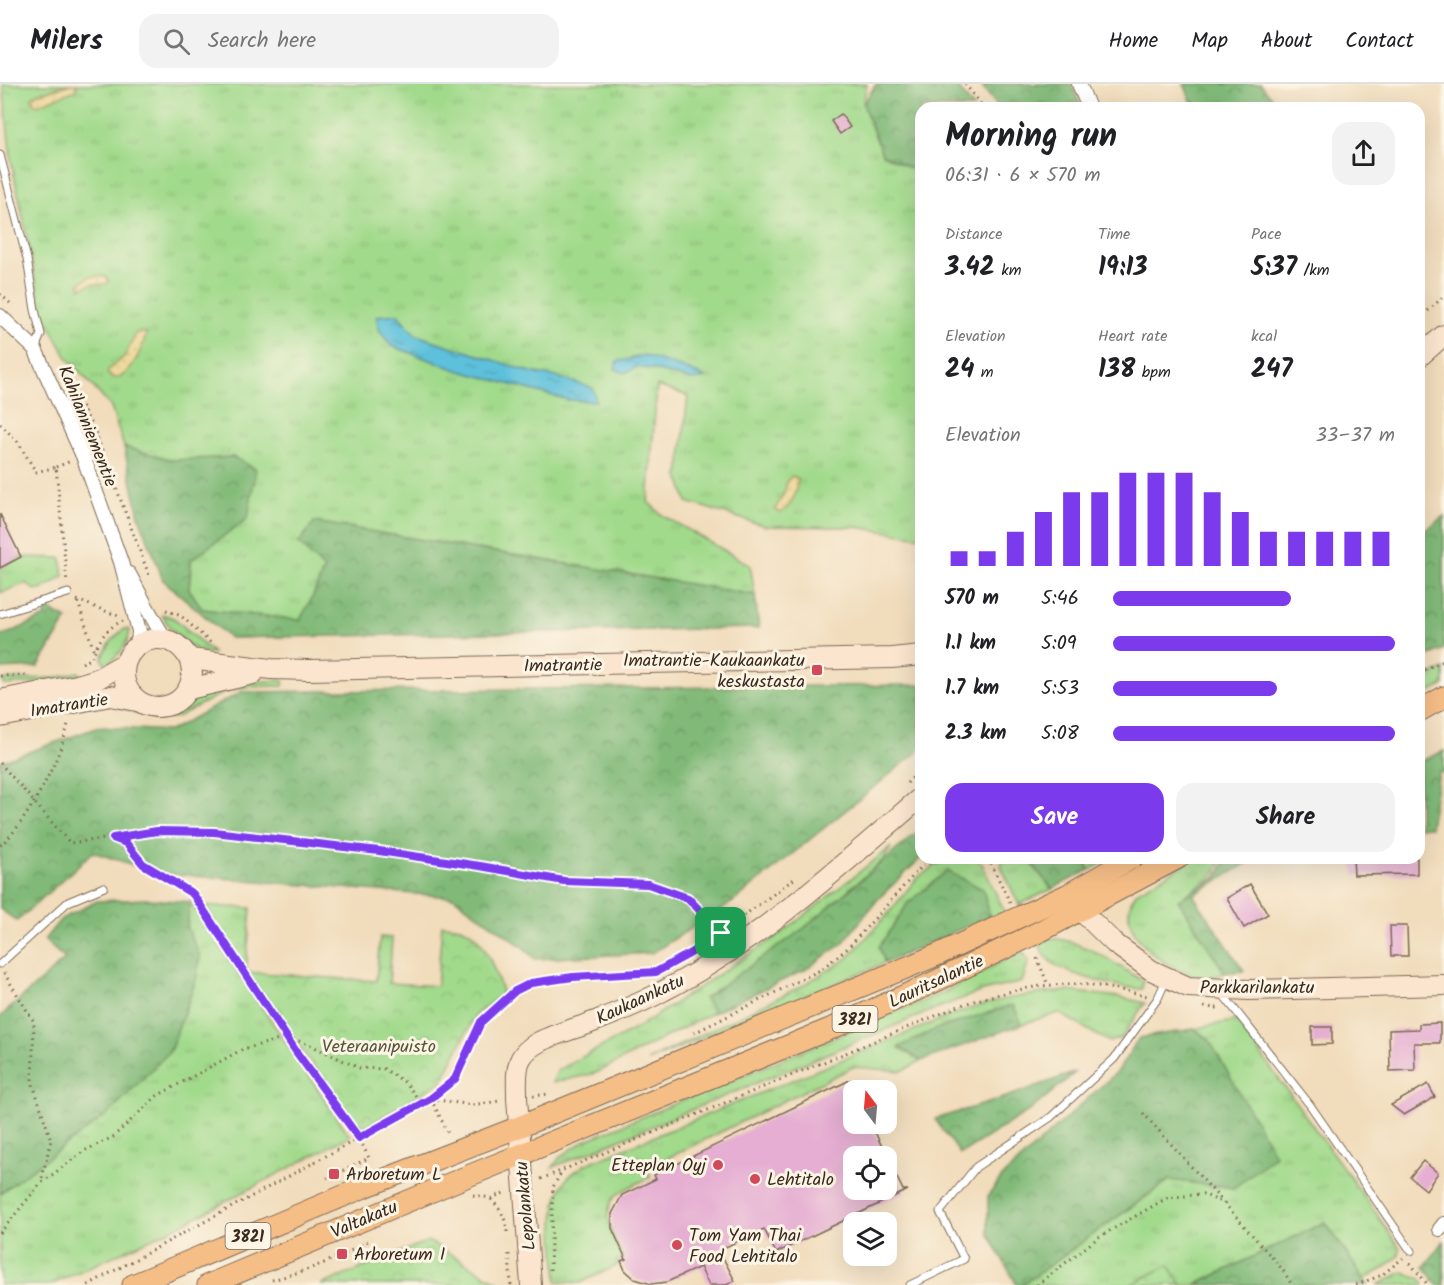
<!DOCTYPE html>
<meta charset="utf-8">
<style>
body{margin:0;font-family:Kalam,sans-serif;background:#f2f2f2;color:#202124;height:100vh;display:flex;flex-direction:column;font-size:22px;white-space:nowrap}
*{box-sizing:border-box;margin:0}
p{font-size:20px;color:#757577}
.icon{flex:none;width:33px;height:33px;fill:none;stroke:currentColor;stroke-width:2;stroke-linecap:round;stroke-linejoin:round}
.map{position:relative;flex:1;overflow:hidden}
.side{position:absolute;left:915px;top:18px;width:510px;height:762px;display:flex;flex-direction:column;background:#fff;border-radius:18px;box-shadow:0 6px 24px #0002}
.side>*{flex:none}
.needle{width:39px;rotate:344deg}
.controls{position:absolute;left:843px;top:996px;display:grid;gap:12px}
.controls a{display:grid;place-items:center;width:54px;height:54px;border-radius:12px;background:#fff;box-shadow:0 6px 24px #0002;font-size:30px}
.pin{position:absolute;display:grid;place-items:center;width:51px;height:51px;color:#fff;margin:-26px;border-radius:12px;box-shadow:0 3px 9px #0006}
.round{display:grid;place-items:center;flex:none;width:63px;height:63px;border-radius:18px;background:#f2f2f2}
.overview{display:flex;align-items:center;justify-content:space-between;height:102px;padding:0 30px}
h1{font-size:33px;font-weight:700;line-height:45px}
.figures{display:grid;grid-template-columns:repeat(3,1fr);gap:9px;height:102px;padding:6px 30px}
.figures div{display:grid;align-content:center}
.figures b{font-size:26px;font-weight:700}
.figures small{font-size:16px;font-weight:400}
.figures p{font-size:16px}
.chart{height:168px;padding:12px 30px}
.chart p{display:flex;justify-content:space-between}
.chart svg{width:100%;height:108px;margin-top:6px;stroke:#7c3aed;stroke-width:6}
.cta{display:flex;gap:12px;margin-top:auto;padding:12px 30px}
.cta a{flex:1;height:69px;border-radius:18px;background:#7c3aed;color:#fff;font-size:24px;font-weight:700;line-height:69px;text-align:center}
.cta a+a{background:#f2f2f2;color:#202124}
ul{padding:0 30px;list-style:none;font-size:20px}
li{display:grid;grid-template-columns:96px 72px 1fr;align-items:center;height:45px}
li i{height:15px;border-radius:8px;background:#7c3aed}
header{display:flex;align-items:center;gap:36px;box-sizing:border-box;height:84px;padding:0 30px;background:#fff;border-bottom:2px solid #e0e0e0}
header strong{font-size:28px}
nav{display:flex;gap:33px;margin-inline-start:auto;font-size:21px}
.search{width:420px;height:54px;background:#f2f2f2;display:flex;align-items:center;gap:15px;box-sizing:border-box;padding:0 21px;border-radius:18px;color:#757577;font-size:22px}
.map>svg:first-child{display:block}
.grass{fill:url(#grass-tufts);stroke:#6e8255;stroke-width:1.5}
.forest{fill:url(#forest-crowns);stroke:#5e724b;stroke-width:1.5}
.sand{fill:url(#sand-dots);stroke:#94825e;stroke-width:1.5}
.park{fill:url(#park-crowns);stroke:#6e8255;stroke-width:1.5}
.water{fill:url(#water-ripples);stroke:#4c767d;stroke-width:1.5}
.building{fill:#e5aed2;fill-rule:evenodd}
.lines{fill:none;stroke-linecap:round;stroke-linejoin:round}
.lane-casing{stroke:#7b6855;stroke-width:9}
.street-casing{stroke:#7b6855;stroke-width:16}
.secondary-casing{stroke:#7b6855;stroke-width:22}
.primary-casing{stroke:#7b6855;stroke-width:23}
.path{stroke:#7b6855;stroke-width:3;stroke-dasharray:1.5 4.5;stroke-linecap:butt}
.lane{stroke:#fff;stroke-width:7}
.street{stroke:#fff;stroke-width:14}
.secondary{stroke:#fbe5cf;stroke-width:20}
.primary{stroke:#f6be87;stroke-width:21}
.route-casing{stroke:#fff;stroke-width:12}
.route{stroke:#7c3aed;stroke-width:8}
.poi-dot{fill:#d1495b;stroke:#fcf5e5;stroke-width:2}
.labels{text-anchor:middle;stroke-width:6;stroke-linejoin:round;paint-order:stroke}
.shield{fill:#fcf5e5;stroke:#75675a;stroke-width:1.5}
.shield-label{font-size:16px;font-weight:bold;fill:#3b2a1e}
.street-label{font-size:18px;fill:#3b2a1e;stroke:#fcf5e5}
.poi-label{font-size:18px;fill:#3b2a1e;stroke:#fcf5e5;text-anchor:start}
.park-label{font-size:18px;fill:#55563a;stroke:#fcf5e5}
</style>
<header>
<strong>Milers</strong>
<div class="search"><svg class="icon" aria-label="search" viewBox="0 0 24 24"><circle cx="10" cy="10" r="6"/><path d="M15 15l6 6"/></svg>Search here</div>
<nav><a>Home</a><a>Map</a><a>About</a><a>Contact</a></nav>
</header>
<div class="map">
<svg width="1444" height="1201" viewBox="0 0 1444 1201">
<defs>
<pattern id="grass-tufts" width="24" height="20" patternUnits="userSpaceOnUse" patternTransform="scale(1.5)"><rect width="24" height="20" fill="#a2da8c"/><path d="M3 7l-1-3M5 7V3M7 7l1-3M15 17l-1-3M17 17v-4M19 17l1-3" fill="none" stroke="#8cbb78"/></pattern>
<pattern id="forest-crowns" width="20" height="18" patternUnits="userSpaceOnUse" patternTransform="scale(1.5)"><rect width="20" height="18" fill="#81ba78"/><path d="M2 6a3 3 0 1 1 6 0M12 15a3 3 0 1 1 6 0" fill="none" stroke="#6b9762"/></pattern>
<pattern id="sand-dots" width="8" height="8" patternUnits="userSpaceOnUse" patternTransform="scale(1.5)"><rect width="8" height="8" fill="#eeda9e"/><path d="M2 2h.1M6 6h.1" fill="none" stroke="#cdbb88" stroke-width="1.8" stroke-linecap="round"/></pattern>
<pattern id="park-crowns" width="20" height="18" patternUnits="userSpaceOnUse" patternTransform="scale(1.5)"><rect width="20" height="18" fill="#a2da8c"/><path d="M2 6a3 3 0 1 1 6 0M12 15a3 3 0 1 1 6 0" fill="none" stroke="#8cbb78"/></pattern>
<pattern id="water-ripples" width="26" height="14" patternUnits="userSpaceOnUse" patternTransform="scale(1.5)"><rect width="26" height="14" fill="#5dc1dc"/><path d="M2 4q2-2 4 0t4 0M15 11q2-2 4 0t4 0" fill="none" stroke="#4e9db2"/></pattern>
</defs>
<rect width="100%" height="100%" fill="#fcf5e5"/>
<filter id="ink" filterUnits="userSpaceOnUse"><feTurbulence type="fractalNoise" baseFrequency=".0167" numOctaves="2"/><feDisplacementMap in="SourceGraphic" scale="12" xChannelSelector="R" yChannelSelector="G"/><feConvolveMatrix kernelMatrix="1 2 1 2 8 2 1 2 1" color-interpolation-filters="sRGB"/></filter>
<filter id="wash" filterUnits="userSpaceOnUse"><feTurbulence type="fractalNoise" baseFrequency=".008" numOctaves="4" result="noise"/><feDisplacementMap in="SourceGraphic" scale="24" xChannelSelector="R" yChannelSelector="G"/><feGaussianBlur stdDeviation="1.35" result="paint"/><feColorMatrix in="noise" values="0 0 0 0 0 0 0 0 0 0 0 0 0 0 0 0 0 1.4 0 .05"/><feComposite in="paint" operator="in"/></filter>
<g filter="url(#wash)">
<rect width="100%" height="100%" fill="#f1dcbb"/>
<g class="grass">
<path d="M3 0H867L863 20 882 70 921 90V453L856 443 765 442 687 418 679 393 688 312 657 302 648 418 662 431 750 481 755 511 315 438 324 485 313 512 300 536 202 525 189 505 191 476 248 434 233 374 172 376 124 363 111 323 66 272 42 227 11 76Z"/>
<path d="M21 473 61 474 64 492 41 506 33 505 27 499 0 509V484Z"/>
<path d="M162 531H166L175 535 213 569C209 569 206 569 203 568 190 565 167 542 162 531Z"/>
<path d="M125 545 130 546C128 562 118 572 106 581L102 575C107 562 113 552 125 545Z"/>
<path d="M1444 585V601L1419 614V596Z"/>
<path d="M79 588 81 592 53 598 4 601 3 596 54 594Z"/>
<path d="M283 596V602L246 603 226 607 177 633 156 635 117 622C122 622 129 621 133 623 147 626 148 631 165 630L226 602 240 599Z"/>
<path d="M891 763 883 776 802 846 705 914 714 928 596 989 552 999 558 986 637 944 782 849Z"/>
<path d="M950 774H974L981 778 1005 829 992 835 990 832 879 863 885 879 647 977 800 903 847 875 888 830 917 794 936 781Z"/>
<path d="M1003 774H1027L1052 805 1019 821 1001 782Z"/>
<path d="M1084 774H1113L1089 786Z"/>
<path d="M1195 774H1224L1212 792 1179 816 1225 889C1218 891 1209 894 1202 893 1168 889 1106 844 1138 807Z"/>
<path d="M190 818 350 1052 181 1141 50 1201H0V1109L46 1074 170 967 196 896 200 872 186 844Z"/>
<path d="M205 822 251 824 246 888Z"/>
<path d="M1050 854C1083 856 1115 880 1143 897L1142 905C1120 904 1067 891 1051 878 1044 872 1042 866 1038 858Z"/>
<path d="M1022 867 1029 877 1022 898 982 907 945 921 553 1083 560 1073 584 1057 942 909Z"/>
<path d="M1067 907 1119 913 1145 919 1121 954 1109 958 1059 929 1022 940 1013 921 899 964 921 977 902 987 853 983 647 1084 651 1093C641 1098 630 1102 621 1108 596 1124 614 1155 623 1174L617 1177 618 1181 580 1199 557 1197C556 1169 547 1119 566 1096 570 1090 578 1086 584 1081L954 930C995 916 1024 910 1067 907Z"/>
<path d="M1236 936 1368 1118 1400 1164 1399 1172 1383 1185 1364 1195 1325 1138 1195 1201H1022L1170 1096 1234 1104 1208 954 1194 945Z"/>
<path d="M1403 1188 1421 1195 1424 1201H1378Z"/>
</g>
<g class="forest">
<path d="M876 0H955L974 24H921V90L882 70 863 20Z"/>
<path d="M980 0H1071L1082 24H999Z"/>
<path d="M1184 0H1260L1281 24H1194Z"/>
<path d="M124 363 172 376 233 373 256 385 248 434 191 476 189 505 202 525 300 536 313 512 324 485 299 459 314 438 755 511 759 544 230 554 163 496 139 432Z"/>
<path d="M1444 432V565L1419 576V451Z"/>
<path d="M45 523 67 535 38 583 0 585V551L9 549 45 533Z"/>
<path d="M921 601V665L733 818 652 869 535 875 524 864 453 813 158 789 93 768 17 837 0 825V678L99 643 170 647 241 608Z"/>
<path d="M1444 667V689L1439 688 1430 743H1419V678Z"/>
<path d="M921 745V774L878 815 843 859 805 886 714 928 704 914 802 846Z"/>
<path d="M1027 774H1084L1089 786 1052 805Z"/>
<path d="M1227 774H1256L1193 811 1244 887 1225 889 1178 816 1217 793Z"/>
<path d="M947 787 983 805 990 832 885 879 879 863 908 819Z"/>
<path d="M148 815 190 818 187 844 200 872 196 896 170 967 108 1030 0 1109V933L65 875 44 856 61 835 97 817Z"/>
<path d="M1013 921 1022 940 921 977 899 963 936 945Z"/>
<path d="M1194 945 1208 954 1275 1071 1234 1104 1169 1096 1022 1201H1017L988 1149V1112L1003 1092 1118 987 1139 954Z"/>
<path d="M1076 988 1032 1025 960 1070 935 1035 998 1016Z"/>
<path d="M1325 1138 1368 1201H1195Z"/>
<path d="M1444 1157V1201H1437L1424 1183Z"/>
</g>
<g class="sand">
<path d="M71 0H77L76 6 37 21 34 19 32 14 36 10Z"/>
<path d="M97 192 106 193 109 197 107 200H91L81 204 79 200 89 193Z"/>
<path d="M140 248 146 249C144 263 126 305 108 291V286L125 272 136 249Z"/>
<path d="M792 392 798 395C795 411 794 419 781 429L775 426 785 407 787 397Z"/>
</g>
<g class="park">
<path d="M442 841C449 842 459 841 465 845 487 856 495 889 503 910L476 930 441 998 365 1043 353 1037 246 888 376 897 380 853 392 854 389 899 437 902Z"/>
<path d="M428 1157 498 1198V1201H321Z"/>
<path d="M1169 1181 1182 1201H1130Z"/>
</g>
<g class="water">
<path d="M397 230 416 251 531 288 557 293 593 304 596 317 568 316 460 287 392 262 380 248 376 232Z"/>
<path d="M644 271 695 288 705 294 691 296 655 286 638 283 625 289 615 285 617 278Z"/>
</g>
<g id="blocks">
<g class="building">
<path d="M841 30 850 43 840 50 831 37Z"/>
<path d="M0 430 21 473 0 484Z"/>
<path d="M1353 774H1417V790L1354 791Z"/>
<path d="M1250 800 1268 830 1244 844 1227 814Z"/>
<path d="M1390 842H1407L1408 872H1391Z"/>
<path d="M1440 939V959H1414L1415 986 1390 987 1389 946 1419 945V940Z"/>
<path d="M1312 943H1332V960L1312 961Z"/>
<path d="M850 996 854 1003V1040H871L903 1106H908L776 1169 764 1145 719 1166 735 1197 726 1201H709L700 1183 667 1198 651 1200 635 1195 625 1186 621 1177 626 1175 612 1144V1130L622 1111 656 1095 654 1091ZM854 1072H886V1106H854Z"/>
<path d="M1428 1000 1435 1013 1404 1031 1391 1021Z"/>
<path d="M1423 1077 1438 1089 1426 1106 1410 1093Z"/>
</g>
</g>
</g>
<g filter="url(#ink)">
<use href="#blocks" fill-opacity="0" stroke="#7b6855" stroke-width="1.5"/>
<g class="lines">
<defs>
<g id="lane">
<path d="M0 71 27 175 35 226 41 250 35 265"/>
<path d="M0 530 68 509"/>
<path d="M0 880 68 818 104 803"/>
<path d="M1221 908 1310 1021 1411 1167"/>
<path d="M910 1201 964 1175 940 1128 976 1083 1051 1033 1114 975 1158 914 1166 896"/>
</g>
<g id="street">
<path d="M1079 0 1089 24"/>
<path d="M0 232 35 265 83 372 121 478 139 547 138 560"/>
<path d="M129 490C141 512 152 535 166 556"/>
<path d="M1440 1145 1444 1140"/>
</g>
<g id="secondary">
<path d="M1419 273 1444 251"/>
<circle cx="158" cy="589" r="34"/>
<path d="M190 575 271 585 309 586 892 574 921 571"/>
<path d="M189 605 253 590"/>
<path d="M0 616 77 601 97 595 125 579"/>
<path d="M0 633 111 612 137 617"/>
<path d="M1070 816 1114 859 1151 886 1188 903 1249 906 1444 901"/>
<path d="M531 1201 517 1014C517 987 513 971 541 957 556 950 572 945 588 940 613 930 640 920 663 907 759 857 840 783 921 713"/>
</g>
<g id="primary">
<path d="M1419 627 1444 613"/>
<path d="M133 1201 362 1104 519 1043 937 871 1067 811 1132 774"/>
<path d="M208 1201 468 1092 835 943 934 898 1039 848 1178 774"/>
</g>
</defs>
<use href="#lane" class="lane-casing"/>
<use href="#street" class="street-casing"/>
<use href="#secondary" class="secondary-casing"/>
<use href="#primary" class="primary-casing"/>
<g class="path">
<path d="M965 0 984 24"/>
<path d="M0 210 10 219"/>
<path d="M1419 235 1444 212"/>
<path d="M65 290 96 350 150 494"/>
<path d="M0 340 18 358 36 388 56 383 67 499"/>
<path d="M56 383 71 377"/>
<path d="M77 516 121 533"/>
<path d="M78 518 94 567"/>
<path d="M166 526 181 532 211 559"/>
<path d="M82 579 91 575C99 557 105 544 123 537"/>
<path d="M1419 588 1444 577"/>
<path d="M0 592 26 591"/>
<path d="M0 679 70 759 113 754 126 759 143 780 193 810 297 969 359 1054 369 1074 327 1094"/>
<path d="M907 699 921 686"/>
<path d="M113 754 157 747 214 748 379 767 563 797 648 800 688 814 721 849"/>
<path d="M0 761C24 745 64 668 68 639"/>
<path d="M988 774 1010 818"/>
<path d="M705 860 794 795"/>
<path d="M1037 874 1048 901"/>
<path d="M4 889 34 938 32 997 51 1056 41 1098"/>
<path d="M1204 923 1218 924"/>
<path d="M694 949 820 886 848 864 922 782 941 774"/>
<path d="M533 1012 548 1010"/>
<path d="M431 1015 472 1021 500 1017"/>
<path d="M431 1015 449 1051"/>
<path d="M1143 1029 1224 1119"/>
<path d="M541 1095 964 920C1000 909 1036 900 1074 900 1098 900 1124 907 1147 912"/>
<path d="M473 1111 491 1114 507 1108"/>
<path d="M491 1115C501 1126 506 1134 507 1148"/>
<path d="M0 1149 40 1100 84 1067 113 1053 157 1012 243 965 287 954 306 959 359 984 384 985 406 999 422 1020"/>
<path d="M509 1170 511 1201"/>
<path d="M1410 1179 1428 1201"/>
<path d="M550 1186 553 1103 562 1087"/>
<path d="M272 1196C306 1187 342 1174 371 1155"/>
<path d="M88 1201 431 1015 455 995 481 938 515 907 531 899 572 893 656 888 671 880"/>
<path d="M1037 1201 1099 1153 1167 1114 1203 1110 1225 1120 1283 1186 1292 1201"/>
<path d="M1356 1201 1382 1191 1403 1174"/>
</g>
<use href="#lane" class="lane"/>
<use href="#street" class="street"/>
<use href="#secondary" class="secondary"/>
<use href="#primary" class="primary"/>
</g>
</g>
<g class="lines" filter="url(#ink)">
<defs>
<path id="route" d="M157 747 214 748 379 767 480 782 564 797 648 800 688 814 721 849 689 870 656 888 573 893 531 899 515 907 481 938 455 995 430 1015 359 1054 297 969 193 810 143 780 126 759 113 754Z"/>
</defs>
<use href="#route" class="route-casing"/>
<use href="#route" class="route"/>
</g>
<g class="poi-dot">
<rect x="811" y="580" width="12" height="12" rx="3"/>
<circle cx="718" cy="1081" r="6"/>
<rect x="328" y="1084" width="12" height="12" rx="3"/>
<circle cx="755" cy="1095" r="6"/>
<circle cx="677" cy="1161" r="6"/>
<rect x="336" y="1164" width="12" height="12" rx="3"/>
</g>
<g class="labels">
<g class="shield">
<rect x="832.5" y="922" width="45" height="26" rx="4.5"/>
<rect x="225.5" y="1139" width="45" height="26" rx="4.5"/>
</g>
<g class="shield-label">
<text x="855" y="941">3821</text>
<text x="248" y="1158">3821</text>
</g>
<g class="street-label">
<text transform="translate(88 342) rotate(68)" y="6">Kahilanniementie</text>
<text transform="translate(563 581) rotate(-1)" y="6">Imatrantie</text>
<text transform="translate(69 621) rotate(-9)" y="6">Imatrantie</text>
<text transform="translate(936 897) rotate(-25)" y="6">Lauritsalantie</text>
<text x="1257" y="909">Parkkarilankatu</text>
<text transform="translate(640 915) rotate(-25)" y="6">Kaukaankatu</text>
<text transform="translate(525 1122) rotate(-95)" y="6">Lepolankatu</text>
<text transform="translate(364 1135) rotate(-23)" y="6">Valtakatu</text>
</g>
<g class="poi-label">
<text x="805" y="582" text-anchor="end">Imatrantie-Kaukaankatu<tspan x="805" dy="21">keskustasta</tspan></text>
<text x="706" y="1087" text-anchor="end">Etteplan Oyj</text>
<text x="346" y="1096">Arboretum L</text>
<text x="767" y="1101">Lehtitalo</text>
<text x="689" y="1157">Tom Yam Thai<tspan x="689" dy="21">Food Lehtitalo</tspan></text>
<text x="354" y="1176">Arboretum I</text>
</g>
<g class="park-label">
<text x="379" y="968">Veteraanipuisto</text>
</g>
</g>
</svg>
<div class="controls">
<a><svg class="needle" viewBox="-14 -14 28 28"><path d="M0-13l5 13h-10z" fill="#e53935"/><path d="M0 13l5-13h-10z" fill="#757577"/></svg></a>
<a><svg class="icon" aria-label="locate" viewBox="0 0 24 24"><circle cx="12" cy="12" r="6"/><path d="M12 2v4M12 18v4M2 12h4M18 12h4"/></svg></a>
<a><svg class="icon" aria-label="layers" viewBox="0 0 24 24"><path d="M12 4l9 5-9 5-9-5zM3 14l9 5 9-5"/></svg></a>
</div>
<div class="pin" style="left:721px;top:849px;background:#1e9e55"><svg class="icon" aria-label="arrive" viewBox="0 0 24 24"><path d="M6 21V4h12l-3 4 3 4H6"/></svg></div>
<section class="side">
<div class="overview"><div><h1>Morning run</h1><p>06:31 · 6 × 570 m</p></div><a class="round"><svg class="icon" aria-label="share" viewBox="0 0 24 24"><path d="M12 15V3M7 8l5-5 5 5M5 13v7h14v-7"/></svg></a></div>
<div class="figures">
<div><p>Distance</p><b>3.42<small> km</small></b></div>
<div><p>Time</p><b>19:13</b></div>
<div><p>Pace</p><b>5:37<small> /km</small></b></div>
</div>
<div class="figures">
<div><p>Elevation</p><b>24<small> m</small></b></div>
<div><p>Heart rate</p><b>138<small> bpm</small></b></div>
<div><p>kcal</p><b>247</b></div>
</div>
<div class="chart"><p><span>Elevation</span>33–37 m</p>
<svg viewBox="0 0 160 44" preserveAspectRatio="none"><path d="M5 44V38M15 44V38M25 44V30M35 44V22M45 44V14M55 44V14M65 44V6M75 44V6M85 44V6M95 44V14M105 44V22M115 44V30M125 44V30M135 44V30M145 44V30M155 44V30"/></svg>
</div>
<ul>
<li><b>570 m</b>5:46<i style="width:63%"></i></li>
<li><b>1.1 km</b>5:09<i style="width:100%"></i></li>
<li><b>1.7 km</b>5:53<i style="width:58%"></i></li>
<li><b>2.3 km</b>5:08<i style="width:100%"></i></li>
</ul>
<div class="cta"><a>Save</a><a>Share</a></div>
</section>
</div>
